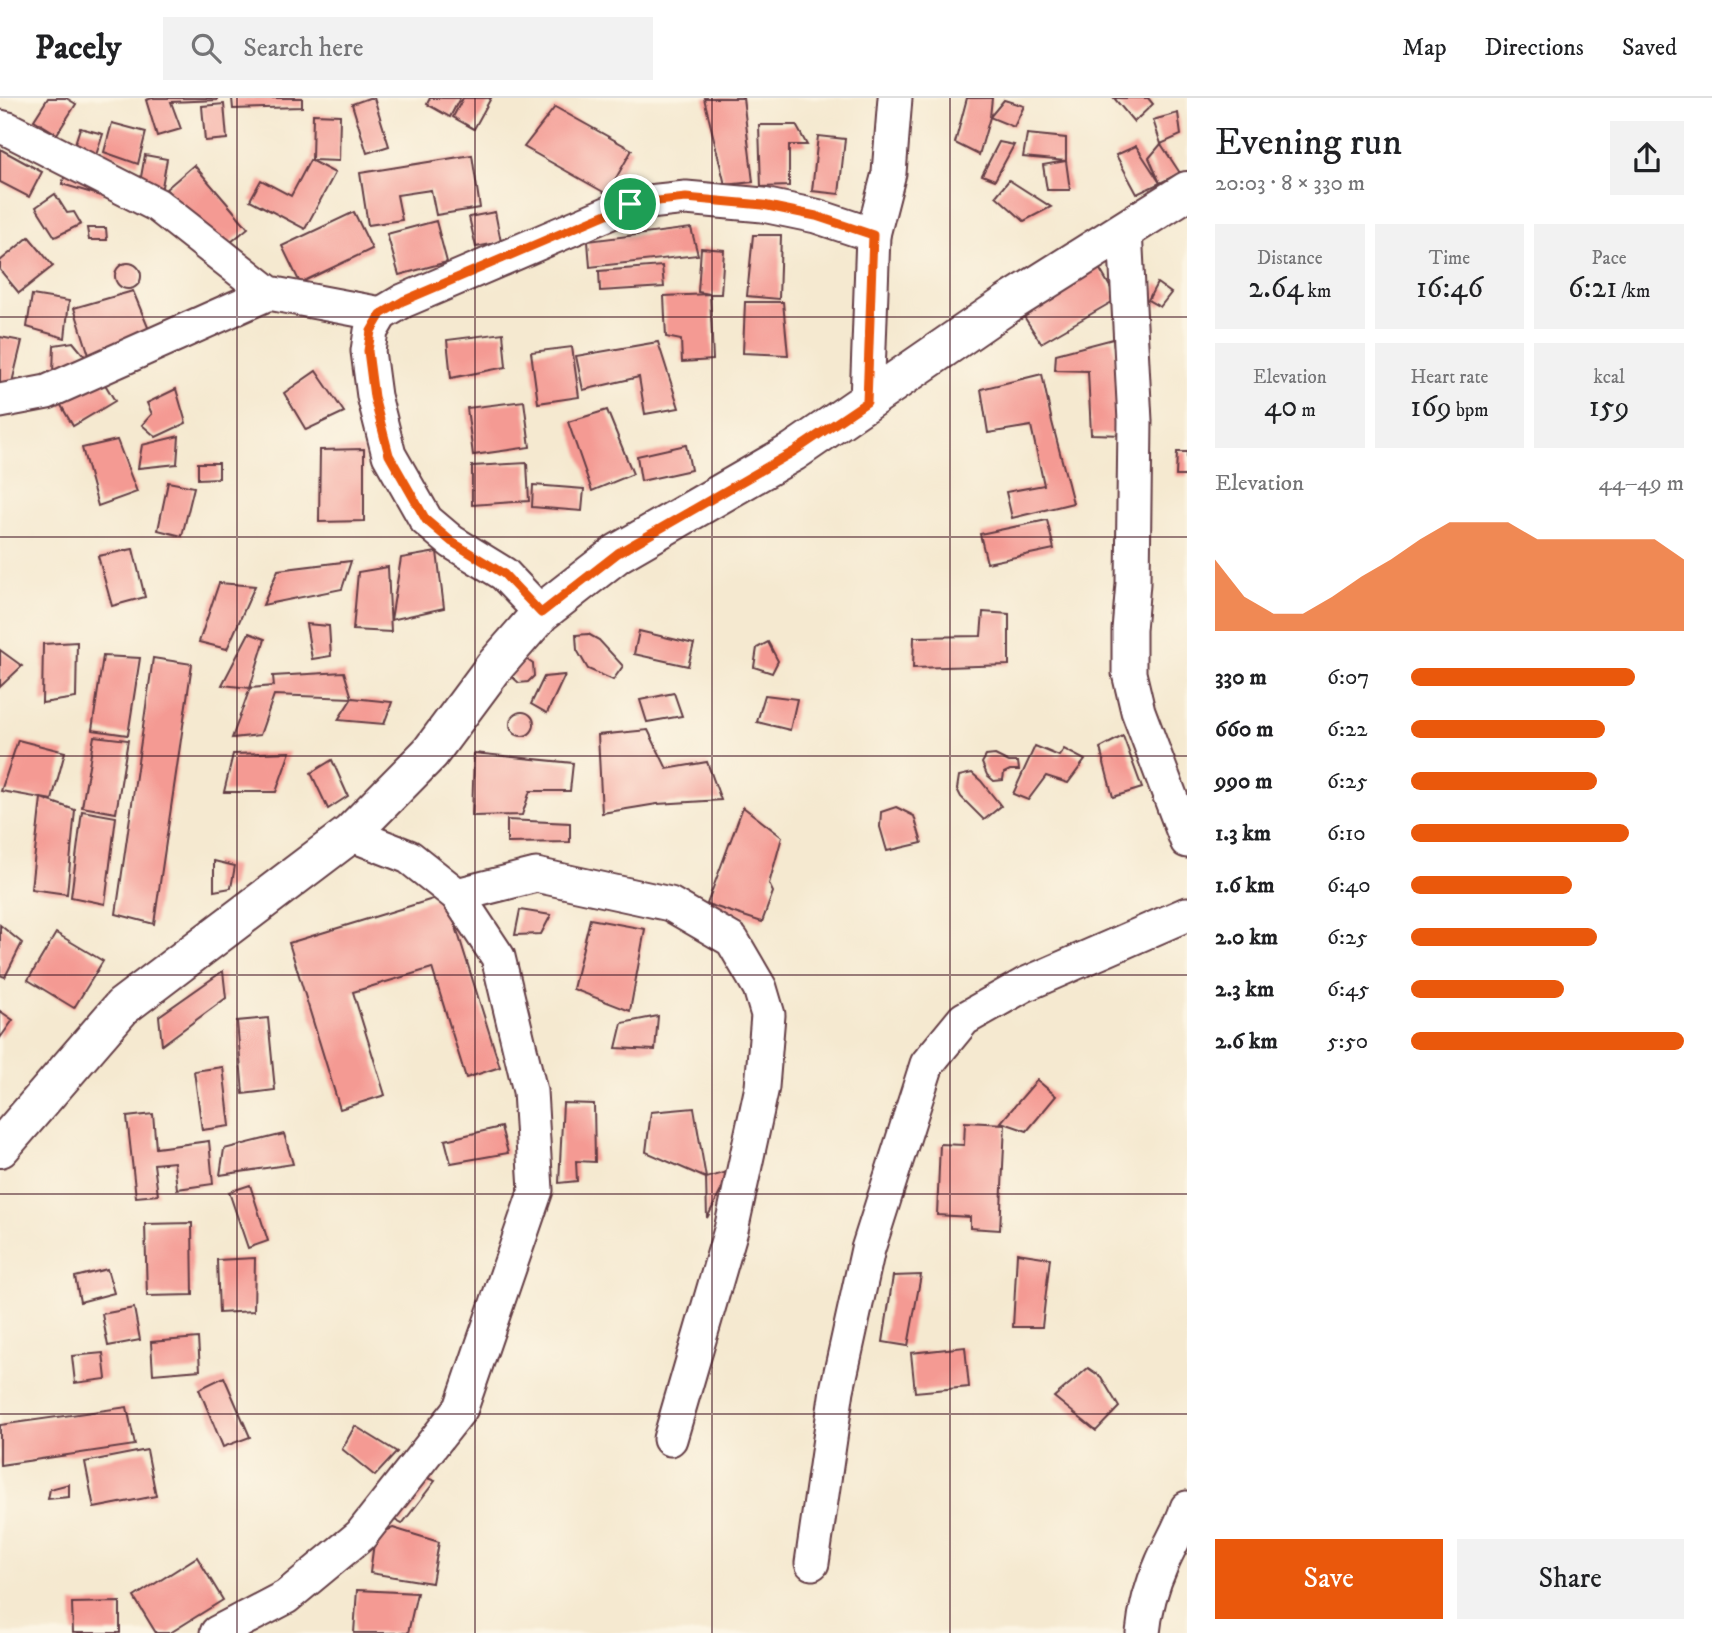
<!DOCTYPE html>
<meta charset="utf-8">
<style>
body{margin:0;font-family:"IM FELL DW Pica",serif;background:#f2f2f2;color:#202124;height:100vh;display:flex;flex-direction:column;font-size:26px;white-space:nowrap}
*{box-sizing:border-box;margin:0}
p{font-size:23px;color:#757577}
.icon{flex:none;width:38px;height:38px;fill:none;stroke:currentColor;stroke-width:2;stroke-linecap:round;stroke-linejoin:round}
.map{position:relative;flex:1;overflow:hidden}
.details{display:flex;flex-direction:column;background:#fff;width:525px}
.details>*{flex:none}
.pin{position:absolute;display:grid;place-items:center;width:60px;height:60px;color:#fff;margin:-30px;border:4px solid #fff;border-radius:50%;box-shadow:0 2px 7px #0007}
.round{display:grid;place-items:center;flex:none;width:74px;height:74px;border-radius:0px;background:#f2f2f2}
.summary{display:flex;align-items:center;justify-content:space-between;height:119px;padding:0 28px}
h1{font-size:38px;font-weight:600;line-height:52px}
.stats{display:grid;grid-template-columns:repeat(3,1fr);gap:10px;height:119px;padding:7px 28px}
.stats div{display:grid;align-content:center;border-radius:0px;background:#f2f2f2;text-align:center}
.stats b{font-size:30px;font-weight:600}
.stats small{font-size:19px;font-weight:400}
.stats p{font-size:19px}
.chart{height:196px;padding:14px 28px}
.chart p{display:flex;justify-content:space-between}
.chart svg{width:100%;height:126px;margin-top:7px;fill:#ea580c;opacity:.7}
.primary-button{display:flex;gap:14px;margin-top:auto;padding:14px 28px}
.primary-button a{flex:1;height:80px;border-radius:0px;background:#ea580c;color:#fff;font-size:28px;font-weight:600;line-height:80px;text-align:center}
.primary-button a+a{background:#f2f2f2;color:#202124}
ul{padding:0 28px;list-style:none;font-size:23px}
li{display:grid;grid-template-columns:112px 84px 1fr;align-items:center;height:52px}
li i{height:18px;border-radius:9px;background:#ea580c}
header{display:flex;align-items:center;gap:42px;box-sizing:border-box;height:98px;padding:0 35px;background:#fff;border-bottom:2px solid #e0e0e0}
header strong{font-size:33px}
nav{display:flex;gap:38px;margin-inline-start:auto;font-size:24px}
.search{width:490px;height:63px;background:#f2f2f2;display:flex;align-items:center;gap:18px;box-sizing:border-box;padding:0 24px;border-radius:0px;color:#757577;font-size:26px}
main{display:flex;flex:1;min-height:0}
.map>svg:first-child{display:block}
.building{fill:#f49a93}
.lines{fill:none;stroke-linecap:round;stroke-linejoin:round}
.minor-casing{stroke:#643d44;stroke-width:37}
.tertiary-casing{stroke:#643d44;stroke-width:42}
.minor{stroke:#fff;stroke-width:33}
.tertiary{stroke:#fff;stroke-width:38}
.route-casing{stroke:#fff;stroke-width:14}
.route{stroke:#ea580c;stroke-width:9}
.grid{fill:none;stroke:#4a1f2b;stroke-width:2;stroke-opacity:0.55}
</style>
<header>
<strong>Pacely</strong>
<div class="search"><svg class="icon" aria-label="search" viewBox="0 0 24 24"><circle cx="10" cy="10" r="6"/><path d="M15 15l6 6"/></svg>Search here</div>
<nav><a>Map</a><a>Directions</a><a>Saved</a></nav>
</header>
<main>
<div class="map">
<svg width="1187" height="1535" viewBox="0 0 1187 1535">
<rect width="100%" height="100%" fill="#fcf5e5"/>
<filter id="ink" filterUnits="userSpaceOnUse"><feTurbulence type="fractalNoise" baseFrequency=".0143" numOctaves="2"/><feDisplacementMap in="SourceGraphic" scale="14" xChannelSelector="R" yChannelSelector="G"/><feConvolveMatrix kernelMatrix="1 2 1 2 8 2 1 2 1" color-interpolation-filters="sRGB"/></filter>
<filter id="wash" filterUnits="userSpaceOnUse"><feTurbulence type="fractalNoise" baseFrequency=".00686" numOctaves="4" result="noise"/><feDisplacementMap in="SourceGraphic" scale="28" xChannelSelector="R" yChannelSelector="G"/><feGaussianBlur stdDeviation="1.57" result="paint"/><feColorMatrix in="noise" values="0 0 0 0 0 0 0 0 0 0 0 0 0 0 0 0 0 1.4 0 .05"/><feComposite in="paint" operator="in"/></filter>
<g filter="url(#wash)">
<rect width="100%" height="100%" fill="#f5e9d0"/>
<g id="blocks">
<g class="building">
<path d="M48 0H66L76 6 57 36 34 22Z"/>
<path d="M153 0H217V2L171 4 181 31 157 38 146 2Z"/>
<path d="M232 0H302V9L233 11Z"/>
<path d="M369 0H374L389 48 367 55 352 6Z"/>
<path d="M430 0H460L450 19 427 6Z"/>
<path d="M463 0H491L474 31 453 19Z"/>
<path d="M704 0H743L753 84 725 87Z"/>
<path d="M967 0H992L990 19 1004 2 1024 8 1014 29 990 19 979 57 955 45Z"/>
<path d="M1114 0H1148L1153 6 1134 24Z"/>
<path d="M224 6 227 41 205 43 202 8Z"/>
<path d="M555 9 632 52 607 96 524 49Z"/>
<path d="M1178 15 1181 37 1161 46 1153 22Z"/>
<path d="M313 16 340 17 339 63 312 62Z"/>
<path d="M112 25 146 34 138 66 104 54Z"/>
<path d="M759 27H796L807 47H789V88L761 89Z"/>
<path d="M80 30 103 36 92 69 110 75 102 98 62 86Z"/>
<path d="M1027 36 1066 40V63L1023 59Z"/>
<path d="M818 38 845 41 839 96 812 93Z"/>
<path d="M999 44 1014 47 995 82 982 77Z"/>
<path d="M1161 46 1180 75 1160 85 1137 96 1116 57 1136 48 1160 85 1149 60Z"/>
<path d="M0 51 42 74 29 99 0 84Z"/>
<path d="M145 57 167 61 161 94 139 90Z"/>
<path d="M472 57 480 110 436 117 431 92 397 97 402 122 368 127 360 75Z"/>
<path d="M310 62 335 75 305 131 250 102 261 82 291 98Z"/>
<path d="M1066 63 1070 92H1047L1043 67Z"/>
<path d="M194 67 248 130 219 154 166 91Z"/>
<path d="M1009 82 1051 109 1024 123 996 98Z"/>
<path d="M55 96 67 115 74 114 81 126 55 139 36 109Z"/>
<path d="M354 114 372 151 300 185 282 148Z"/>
<path d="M495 114 501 144 476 149 469 119Z"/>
<path d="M436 123 447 164 399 177 387 136Z"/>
<path d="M87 130H106L107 142H89Z"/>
<path d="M691 130 698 157 590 169 588 143Z"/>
<path d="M753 137H781L779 201 747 198Z"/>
<path d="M29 139 53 168 19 195 0 172V163Z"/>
<path d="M701 150 724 152 721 196H710L713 262 682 264 681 242 666 239 664 198 710 196 698 194Z"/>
<circle cx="128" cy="178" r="13"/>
<path d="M662 168 664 189 600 193 599 173Z"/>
<path d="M1098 168 1117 201 1041 245 1023 217Z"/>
<path d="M1157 185 1171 195 1160 209 1148 202Z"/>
<path d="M133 193 150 234 89 257 74 210Z"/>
<path d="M32 197 69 203 65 240 27 229Z"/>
<path d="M745 204H783L788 257 743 255Z"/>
<path d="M503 235 506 269 451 280 447 242Z"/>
<path d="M0 239 22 243 8 301 0 300Z"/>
<path d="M1113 241 1124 337 1091 336 1088 273 1055 272 1056 256Z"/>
<path d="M73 244 96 272 53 275 54 247Z"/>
<path d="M658 244 679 310 645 316 639 279 583 292 576 258Z"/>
<path d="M572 249 579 299 538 305 531 254Z"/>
<path d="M316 273 344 314 306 332 284 295Z"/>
<path d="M1042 276 1052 324 1073 405 1012 420 1006 394 1044 387 1031 328 988 335 981 291Z"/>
<path d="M100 278 115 303 73 328 58 302Z"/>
<path d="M176 291 186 325 156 339 142 327 152 316 147 305Z"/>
<path d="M524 303 530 349 473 357 467 310Z"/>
<path d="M607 312 633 376 592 393 568 324Z"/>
<path d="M179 338 177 366 138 370 142 347Z"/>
<path d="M117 342 137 394 98 408 82 350Z"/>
<path d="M686 347 691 372 641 383 637 358Z"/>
<path d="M364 351V423L319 424 320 352Z"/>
<path d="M1177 354H1187V378H1176Z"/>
<path d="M198 365H219V380L198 381Z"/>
<path d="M527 365 529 403 472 407V368Z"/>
<path d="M168 384 194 389 182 438 158 432Z"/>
<path d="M533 387 584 391 582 413 532 409Z"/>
<path d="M1047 422 1054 451 987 465 980 436Z"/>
<path d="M133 451 145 499 112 508 98 458Z"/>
<path d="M437 454 444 510 391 522 401 460Z"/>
<path d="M351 463 342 491 263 507 278 472Z"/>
<path d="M388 469 391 534 353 532 358 474Z"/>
<path d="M219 485 255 488 227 551 199 544Z"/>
<path d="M983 514 1009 516V567L913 570 914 539 981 538Z"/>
<path d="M306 526 329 528 331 558 312 561Z"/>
<path d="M639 533 694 546 688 568 634 556Z"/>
<path d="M249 535 265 541 250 590 222 587Z"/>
<path d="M588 536 599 542 623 568 613 582 588 571 577 552 576 537Z"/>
<path d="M77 544 76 600 42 605 43 546Z"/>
<path d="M768 544 778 563 772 575 754 569 757 550Z"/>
<path d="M0 552 22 568 0 589Z"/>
<path d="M103 558 140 560 128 637 92 632Z"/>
<path d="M153 560 192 566 154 826 116 816Z"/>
<path d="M526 561 533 566 534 578 528 584 519 585 510 577Z"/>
<path d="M344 574 352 600 274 597 260 637 232 640 250 590 274 588 273 578Z"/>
<path d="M565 577 547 615 531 606 544 579Z"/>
<path d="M674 595 682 618 647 624 640 602Z"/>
<path d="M765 597 797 601 790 632 757 624Z"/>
<path d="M352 600 392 604 384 626 338 622Z"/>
<circle cx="522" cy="626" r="12"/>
<path d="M648 632 667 671 707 664 721 702 657 706 602 715 598 637Z"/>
<path d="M94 638 128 642 116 715 82 709Z"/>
<path d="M1123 638 1142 690 1113 699 1100 650Z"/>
<path d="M18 642 65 654 52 702 41 700 75 712 67 796 31 791 41 700 1 693Z"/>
<path d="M1035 648 1059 658 1064 651 1085 662 1068 685 1046 678 1028 702 1013 696Z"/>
<path d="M290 654 276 694H224L233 656Z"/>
<path d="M474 655 573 665 570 693H530L522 717 472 718Z"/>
<path d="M995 657 1009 664H1018L1019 672H1010L1004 675 1003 682 994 683 987 677 982 665 986 658Z"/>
<path d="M332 662 348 698 328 711 311 675Z"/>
<path d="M972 675 981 683 1001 708 984 722 961 699 957 691 959 678Z"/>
<path d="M743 709 782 739 769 786 773 794 762 824 707 806Z"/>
<path d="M896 709 914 718 922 745 887 753 880 729 881 714Z"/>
<path d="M82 713 116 719 105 806 71 799Z"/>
<path d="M507 722 570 725V744L507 745Z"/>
<path d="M214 763 235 768 231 790 214 793Z"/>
<path d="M446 797 500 969 466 980 432 870 353 894 385 997 340 1011 289 845Z"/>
<path d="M520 812 551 817 541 836 515 837Z"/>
<path d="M590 821 645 831 630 913 573 891Z"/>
<path d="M0 827 22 845 5 879 0 877Z"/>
<path d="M56 835 103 863 74 910 28 882Z"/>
<path d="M223 873 226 900 162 947 159 918Z"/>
<path d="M0 913 13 922 0 940Z"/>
<path d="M658 918 655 952 616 950 622 925Z"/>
<path d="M268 920 275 992 243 996 237 923Z"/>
<path d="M223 969 230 1028 202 1032 194 973Z"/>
<path d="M1037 982 1056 998 1027 1033 1001 1024Z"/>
<path d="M563 1005 594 1006 595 1064 576 1063 577 1083 559 1085Z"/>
<path d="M694 1010 706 1080 646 1054 651 1014Z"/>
<path d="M153 1016 156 1050 209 1043 213 1086 177 1091 174 1064 154 1066 158 1097 136 1099 127 1019Z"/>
<path d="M965 1024 1005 1026 1000 1132 970 1130V1119L937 1117 940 1046 964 1047Z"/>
<path d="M501 1029 508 1055 451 1065 445 1042Z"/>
<path d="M284 1036 293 1066 220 1077 224 1051Z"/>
<path d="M731 1073 707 1120 706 1080Z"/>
<path d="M250 1087 268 1143 248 1150 229 1094Z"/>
<path d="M192 1125 193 1197 147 1198 145 1126Z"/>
<path d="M1017 1155 1050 1160 1042 1229H1013Z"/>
<path d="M255 1160 254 1213 219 1215 217 1162Z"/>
<path d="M107 1171 114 1195 80 1204 75 1179Z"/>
<path d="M921 1177 908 1248 883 1244 893 1178Z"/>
<path d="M134 1210 140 1242 108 1248 102 1216Z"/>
<path d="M198 1240 200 1272 153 1276 151 1244Z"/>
<path d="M965 1249 969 1289 915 1294 911 1255Z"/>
<path d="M103 1255 106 1281 75 1285 72 1258Z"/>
<path d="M1088 1270 1101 1279 1119 1309 1096 1333 1054 1299Z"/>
<path d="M224 1279 250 1339 223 1349 199 1291Z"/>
<path d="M127 1309 135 1347 0 1367V1327Z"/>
<path d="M355 1328 397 1354 375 1378 342 1351Z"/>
<path d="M147 1352 156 1398 94 1410 85 1364Z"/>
<path d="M417 1376 435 1383 402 1426 384 1416Z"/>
<path d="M69 1386V1399L48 1401 50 1391Z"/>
<path d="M393 1430 439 1444 432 1485 370 1475 375 1437Z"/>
<path d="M197 1459 223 1502 170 1535H156L134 1499Z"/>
<path d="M357 1492 417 1495 408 1535H354Z"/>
<path d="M120 1504V1535H73L72 1505Z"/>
</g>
</g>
</g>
<g filter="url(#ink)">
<use href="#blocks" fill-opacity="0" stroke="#643d44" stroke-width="2"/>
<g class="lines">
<defs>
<g id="minor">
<path d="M0 29 8 31 157 107 269 195 381 216"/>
<path d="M1125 132 1135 323 1133 485 1129 532V575L1138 613 1187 743"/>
<path d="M873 137 889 75 895 0"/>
<path d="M0 303 47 294 269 195"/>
<path d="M541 515 504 476 452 444 426 422 389 357 374 298 368 253 371 233 381 216 403 203 630 106 686 100 763 107 816 118 873 137 867 304"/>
<path d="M457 797 536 777 670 806 732 842 760 890 768 917 762 989 731 1132 670 1341"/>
<path d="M812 1465 837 1292 868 1151 927 966 964 921 1024 887 1187 816"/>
<path d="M217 1535 286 1499 361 1437 461 1310 536 1092 530 993 498 859 457 797 409 759 350 736"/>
<path d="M1143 1535C1145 1512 1152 1487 1162 1465 1170 1446 1181 1430 1187 1410"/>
</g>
<path id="tertiary" d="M0 1050 122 909 350 736 430 655 494 569 541 515 618 455 793 354 1009 205 1187 93"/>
</defs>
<use href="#minor" class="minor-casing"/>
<use href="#tertiary" class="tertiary-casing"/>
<use href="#minor" class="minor"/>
<use href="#tertiary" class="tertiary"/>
</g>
</g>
<g class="lines" filter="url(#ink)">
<defs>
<path id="route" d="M686 100 763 107 816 118 873 137 867 304 793 354 618 455 541 515 504 476 452 444 426 422 389 357 374 299 368 253 371 233 381 216 403 203 630 106Z"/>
</defs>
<use href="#route" class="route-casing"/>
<use href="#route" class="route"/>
</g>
<path class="grid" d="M237 0V1535M475 0V1535M712 0V1535M950 0V1535M0 219H1187M0 439H1187M0 658H1187M0 877H1187M0 1096H1187M0 1316H1187"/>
</svg>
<div class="pin" style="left:630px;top:106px;background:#1e9e55"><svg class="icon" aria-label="arrive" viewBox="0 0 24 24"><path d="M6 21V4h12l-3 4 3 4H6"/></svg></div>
</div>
<section class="details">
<div class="summary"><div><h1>Evening run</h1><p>20:03 · 8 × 330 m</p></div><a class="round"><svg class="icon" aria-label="share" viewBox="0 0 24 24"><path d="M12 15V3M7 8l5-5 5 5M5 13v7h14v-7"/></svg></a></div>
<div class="stats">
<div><p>Distance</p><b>2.64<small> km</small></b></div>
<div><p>Time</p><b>16:46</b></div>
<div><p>Pace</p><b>6:21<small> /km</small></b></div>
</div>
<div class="stats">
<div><p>Elevation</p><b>40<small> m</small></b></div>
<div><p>Heart rate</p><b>169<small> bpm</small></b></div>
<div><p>kcal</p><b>159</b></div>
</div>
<div class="chart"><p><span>Elevation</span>44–49 m</p>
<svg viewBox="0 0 160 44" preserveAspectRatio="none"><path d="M0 44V19L10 32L20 38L30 38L40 32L50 25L60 19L70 12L80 6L90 6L100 6L110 12L120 12L130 12L140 12L150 12L160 19V44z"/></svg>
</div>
<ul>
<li><b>330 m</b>6:07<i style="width:82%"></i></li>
<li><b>660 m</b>6:22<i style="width:71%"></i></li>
<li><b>990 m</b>6:25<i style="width:68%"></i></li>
<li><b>1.3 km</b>6:10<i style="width:80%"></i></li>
<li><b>1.6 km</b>6:40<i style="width:59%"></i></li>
<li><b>2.0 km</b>6:25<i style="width:68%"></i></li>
<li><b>2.3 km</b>6:45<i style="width:56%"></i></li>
<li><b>2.6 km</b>5:50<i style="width:100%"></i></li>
</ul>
<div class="primary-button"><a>Save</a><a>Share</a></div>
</section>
</main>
